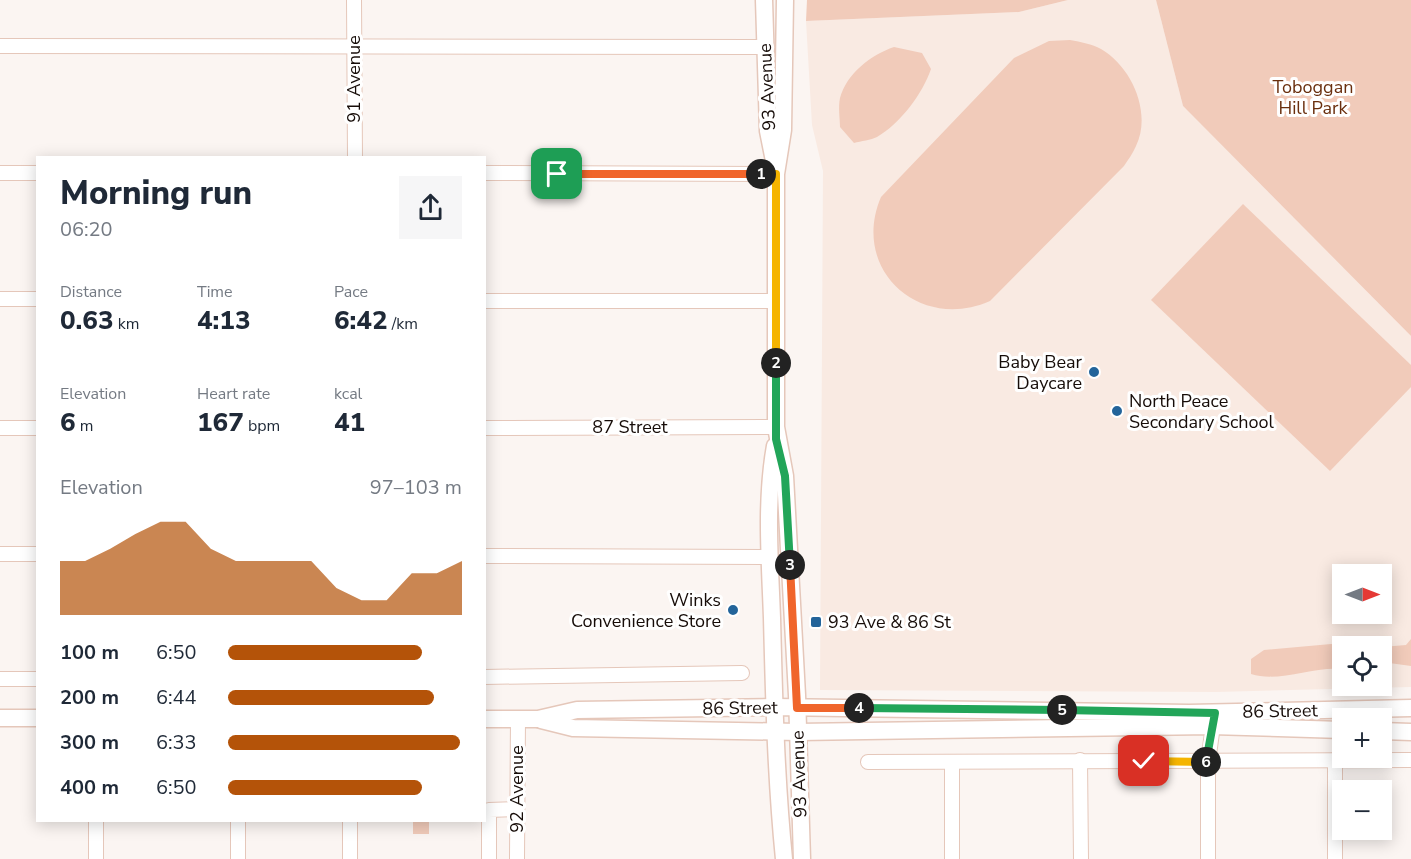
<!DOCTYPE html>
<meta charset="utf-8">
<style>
body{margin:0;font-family:"Nunito Sans",sans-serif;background:#f6f6f7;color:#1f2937;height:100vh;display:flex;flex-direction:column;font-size:22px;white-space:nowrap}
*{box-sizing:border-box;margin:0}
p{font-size:20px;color:#747a83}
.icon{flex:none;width:33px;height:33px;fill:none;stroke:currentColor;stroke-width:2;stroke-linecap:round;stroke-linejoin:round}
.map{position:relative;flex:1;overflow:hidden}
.drawer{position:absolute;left:36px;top:156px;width:450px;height:666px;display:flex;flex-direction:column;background:#fff;border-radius:0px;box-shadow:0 3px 15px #0003}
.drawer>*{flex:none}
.needle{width:39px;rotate:90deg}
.tools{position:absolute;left:1332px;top:564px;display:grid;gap:12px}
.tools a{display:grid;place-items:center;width:60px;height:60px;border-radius:0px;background:#fff;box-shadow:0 3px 15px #0003;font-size:30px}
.pin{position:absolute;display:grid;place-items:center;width:51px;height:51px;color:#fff;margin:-26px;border-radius:12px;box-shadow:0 3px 9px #0006}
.km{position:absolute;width:30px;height:30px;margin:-15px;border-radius:50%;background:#222;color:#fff;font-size:16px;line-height:30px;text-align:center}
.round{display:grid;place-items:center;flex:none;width:63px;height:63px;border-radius:0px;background:#f6f6f7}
.head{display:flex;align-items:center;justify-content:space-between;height:102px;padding:0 24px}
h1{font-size:33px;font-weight:800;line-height:45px}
.figures{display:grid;grid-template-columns:repeat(3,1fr);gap:9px;height:102px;padding:6px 24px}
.figures div{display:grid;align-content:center}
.figures b{font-size:26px;font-weight:800}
.figures small{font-size:16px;font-weight:400}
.figures p{font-size:16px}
.chart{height:168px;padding:12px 24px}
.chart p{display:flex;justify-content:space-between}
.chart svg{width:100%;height:108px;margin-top:6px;fill:#b45309;opacity:.7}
ul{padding:0 24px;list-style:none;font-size:20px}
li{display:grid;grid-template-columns:96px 72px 1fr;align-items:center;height:45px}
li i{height:15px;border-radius:8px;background:#b45309}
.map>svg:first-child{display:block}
.built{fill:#f9eae2;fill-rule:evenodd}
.green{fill:#f1cbba}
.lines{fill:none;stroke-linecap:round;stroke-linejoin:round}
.minor-casing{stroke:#e5c7ba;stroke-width:16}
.major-casing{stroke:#e5c7ba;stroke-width:19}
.minor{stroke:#fff;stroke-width:14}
.major{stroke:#fff;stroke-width:16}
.split-1-casing{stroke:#fff;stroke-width:12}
.split-2-casing{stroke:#fff;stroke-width:12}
.split-3-casing{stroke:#fff;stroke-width:12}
.split-4-casing{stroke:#fff;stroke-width:12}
.split-5-casing{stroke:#fff;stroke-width:12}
.split-6-casing{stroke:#fff;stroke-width:12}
.split-7-casing{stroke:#fff;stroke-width:12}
.split-1{stroke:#f0652b;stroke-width:8}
.split-2{stroke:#f5b400;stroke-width:8}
.split-3{stroke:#22a559;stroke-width:8}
.split-4{stroke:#f0652b;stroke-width:8}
.split-5{stroke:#22a559;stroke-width:8}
.split-6{stroke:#22a559;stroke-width:8}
.split-7{stroke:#f5b400;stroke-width:8}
.poi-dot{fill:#23649a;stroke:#fff;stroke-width:2}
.labels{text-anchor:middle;stroke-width:6;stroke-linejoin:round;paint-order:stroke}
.street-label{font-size:18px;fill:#160c08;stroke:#fff}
.park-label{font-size:18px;fill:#6a2f0e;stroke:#fff}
.poi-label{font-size:18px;fill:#160c08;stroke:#fff;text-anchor:end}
</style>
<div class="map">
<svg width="1411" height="859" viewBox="0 0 1411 859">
<rect width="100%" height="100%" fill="#fbf5f2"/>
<path class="built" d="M1068 0H1156L1183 106 1411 336V687L1216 692 820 690 823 171 812 125 806 21 1019 12ZM1342 574H1382V614H1342ZM1342 646H1382V686H1342Z"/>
<g class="green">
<path d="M807 0H1068L1019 12 806 21Z"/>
<path d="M1156 0H1411V336L1183 106Z"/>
<path d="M1070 40C1081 42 1092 44 1101 49 1132 67 1152 113 1136 146 1133 153 1128 160 1124 166L990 301C920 332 850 270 881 197L1014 58 1049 41Z"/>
<path d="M894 47 922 53 931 69C923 93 900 124 877 137 871 140 861 141 854 143L840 127C840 119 838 107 840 98 847 73 871 55 894 47Z"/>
<path d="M1243 204 1411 365V387L1330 471 1151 300Z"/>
<path d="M1411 639V666L1382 662V647L1406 645Z"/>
<path d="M1331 644 1351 646H1342V669C1313 666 1279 683 1251 674V659L1264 650Z"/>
<rect x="413" y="821" width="16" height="13"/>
</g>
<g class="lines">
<defs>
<g id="minor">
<path d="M354 0 355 158"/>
<path d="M0 46 765 47"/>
<path d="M0 173H38"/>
<path d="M484 173 776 174"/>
<path d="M0 299H38"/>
<path d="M484 301H776"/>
<path d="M0 428H38"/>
<path d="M484 428 776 427"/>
<path d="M0 554H38"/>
<path d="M484 556 770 557"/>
<path d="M484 677 742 673"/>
<path d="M0 679H38"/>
<path d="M1080 760 1081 859"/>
<path d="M1335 760V859"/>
<path d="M868 762 1411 760"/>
<path d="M350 820V859"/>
<path d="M96 859V820"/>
<path d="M238 859V820"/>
<path d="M489 859V810L516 809"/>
<path d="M517 859 518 719"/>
<path d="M952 859V762"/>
<path d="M1208 859V762L1214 718"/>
</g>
<g id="major">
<path d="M764 0 768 131 774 161"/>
<path d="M785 0 783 130 776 174V427L785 476 797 695 802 859"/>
<path d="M775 446C765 502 770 561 772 618 774 699 776 779 784 859"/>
<path d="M0 718H38"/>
<path d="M484 719H538L577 710 774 707 1189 713 1411 708"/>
<path d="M541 720 573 728 798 732 1211 726 1342 730"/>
<path d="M1382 731 1411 732"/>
</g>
</defs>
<use href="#minor" class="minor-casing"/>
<use href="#major" class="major-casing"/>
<use href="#minor" class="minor"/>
<use href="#major" class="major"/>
</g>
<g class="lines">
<defs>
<path id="split-1" d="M557 174H761"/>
<path id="split-2" d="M761 174H776V363"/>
<path id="split-3" d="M776 363V439L785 476 790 565"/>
<path id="split-4" d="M790 565 797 708H859"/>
<path id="split-5" d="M859 708 1062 710"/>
<path id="split-6" d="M1062 710 1215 713 1206 762"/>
<path id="split-7" d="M1144 761 1206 762"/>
</defs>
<use href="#split-1" class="split-1-casing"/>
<use href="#split-2" class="split-2-casing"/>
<use href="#split-3" class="split-3-casing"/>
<use href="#split-4" class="split-4-casing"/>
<use href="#split-5" class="split-5-casing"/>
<use href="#split-6" class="split-6-casing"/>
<use href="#split-7" class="split-7-casing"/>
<use href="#split-1" class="split-1"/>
<use href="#split-2" class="split-2"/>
<use href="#split-3" class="split-3"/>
<use href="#split-4" class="split-4"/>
<use href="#split-5" class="split-5"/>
<use href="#split-6" class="split-6"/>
<use href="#split-7" class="split-7"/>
</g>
<g class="poi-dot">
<circle cx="1094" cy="372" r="6"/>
<circle cx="1117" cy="411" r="6"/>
<circle cx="733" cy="610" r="6"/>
<rect x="810" y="616" width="12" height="12" rx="3"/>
</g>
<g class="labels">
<g class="street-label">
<text transform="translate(354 79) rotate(-90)" y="6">91 Avenue</text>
<text transform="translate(767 87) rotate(-93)" y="6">93 Avenue</text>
<text x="630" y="433">87 Street</text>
<text transform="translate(740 708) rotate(-1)" y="6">86 Street</text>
<text transform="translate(1280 711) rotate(-1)" y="6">86 Street</text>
<text transform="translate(799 774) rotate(-92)" y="6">93 Avenue</text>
<text transform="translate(517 789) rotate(-90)" y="6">92 Avenue</text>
</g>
<g class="park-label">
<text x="1313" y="93">Toboggan<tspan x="1313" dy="21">Hill Park</tspan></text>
</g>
<g class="poi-label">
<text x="1082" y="368">Baby Bear<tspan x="1082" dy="21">Daycare</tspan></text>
<text x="1129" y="407" text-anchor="start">North Peace<tspan x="1129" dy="21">Secondary School</tspan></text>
<text x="721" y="606">Winks<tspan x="721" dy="21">Convenience Store</tspan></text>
<text x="828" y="628" text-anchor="start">93 Ave &amp; 86 St</text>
</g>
</g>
</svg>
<div class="tools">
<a><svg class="needle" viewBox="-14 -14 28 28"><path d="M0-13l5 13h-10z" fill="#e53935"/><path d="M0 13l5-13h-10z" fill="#747a83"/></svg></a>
<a><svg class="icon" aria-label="locate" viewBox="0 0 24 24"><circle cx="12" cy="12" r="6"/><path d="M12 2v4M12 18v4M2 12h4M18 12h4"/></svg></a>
<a>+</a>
<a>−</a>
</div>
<div class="pin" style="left:557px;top:174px;background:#1e9e55"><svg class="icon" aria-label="arrive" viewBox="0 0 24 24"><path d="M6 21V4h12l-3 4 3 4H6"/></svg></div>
<div class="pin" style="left:1144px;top:761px;background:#d93025"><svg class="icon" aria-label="check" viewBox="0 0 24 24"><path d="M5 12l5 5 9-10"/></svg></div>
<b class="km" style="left:761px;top:174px">1</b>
<b class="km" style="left:776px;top:363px">2</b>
<b class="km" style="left:790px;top:565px">3</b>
<b class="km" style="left:859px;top:708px">4</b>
<b class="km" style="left:1062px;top:710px">5</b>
<b class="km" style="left:1206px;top:762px">6</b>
<section class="drawer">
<div class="head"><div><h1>Morning run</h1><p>06:20</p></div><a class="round"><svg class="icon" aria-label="share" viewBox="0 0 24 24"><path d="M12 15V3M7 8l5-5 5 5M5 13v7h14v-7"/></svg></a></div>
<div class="figures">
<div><p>Distance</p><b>0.63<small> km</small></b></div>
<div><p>Time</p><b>4:13</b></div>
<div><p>Pace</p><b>6:42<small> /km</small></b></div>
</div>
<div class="figures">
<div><p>Elevation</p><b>6<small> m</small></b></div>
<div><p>Heart rate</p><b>167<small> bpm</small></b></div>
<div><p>kcal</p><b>41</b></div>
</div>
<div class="chart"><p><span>Elevation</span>97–103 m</p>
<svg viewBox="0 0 160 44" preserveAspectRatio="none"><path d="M0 44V22L10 22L20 17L30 11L40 6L50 6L60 17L70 22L80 22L90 22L100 22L110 33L120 38L130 38L140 27L150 27L160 22V44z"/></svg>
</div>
<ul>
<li><b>100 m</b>6:50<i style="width:83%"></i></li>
<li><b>200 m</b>6:44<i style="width:88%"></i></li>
<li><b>300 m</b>6:33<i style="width:99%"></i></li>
<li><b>400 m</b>6:50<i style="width:83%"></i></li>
</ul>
</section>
</div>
